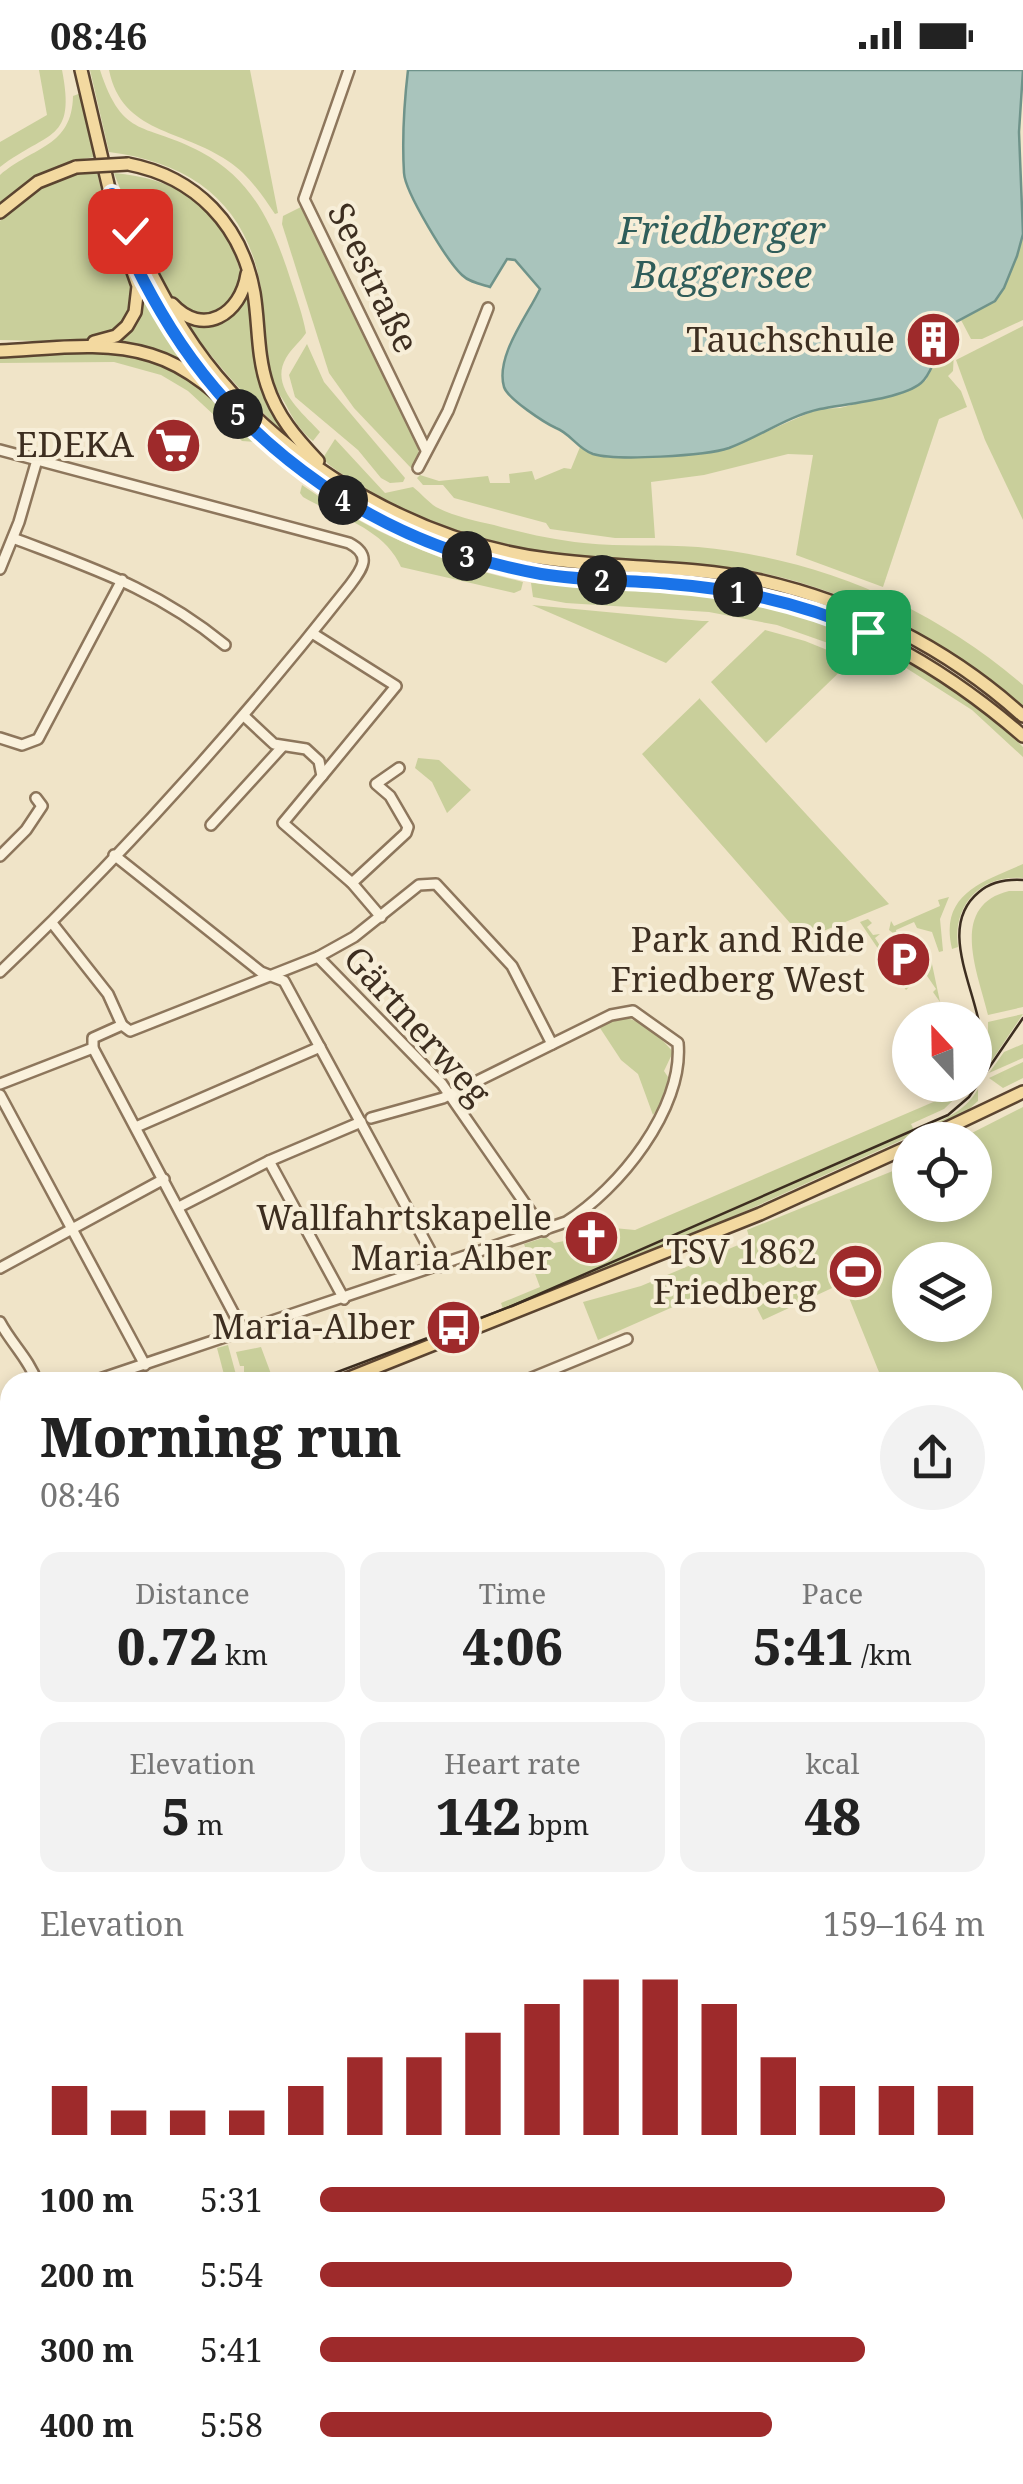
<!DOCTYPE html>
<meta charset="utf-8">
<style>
body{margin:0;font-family:"Noto Serif",serif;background:#f2f2f2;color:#222;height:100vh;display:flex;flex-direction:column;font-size:38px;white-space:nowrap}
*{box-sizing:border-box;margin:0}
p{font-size:32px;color:#767676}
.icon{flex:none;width:55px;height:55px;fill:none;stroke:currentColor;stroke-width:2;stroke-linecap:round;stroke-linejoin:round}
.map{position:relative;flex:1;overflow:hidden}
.panel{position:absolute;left:0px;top:1302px;width:1025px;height:1112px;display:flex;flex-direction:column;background:#fff;border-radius:30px 30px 0 0;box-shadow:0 5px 15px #0003}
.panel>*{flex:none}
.needle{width:65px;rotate:338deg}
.tools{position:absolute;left:892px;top:932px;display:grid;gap:20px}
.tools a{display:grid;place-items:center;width:100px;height:100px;border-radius:50%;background:#fff;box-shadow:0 5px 15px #0003;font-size:50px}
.pin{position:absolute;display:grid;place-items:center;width:85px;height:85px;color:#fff;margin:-42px;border-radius:20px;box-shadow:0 5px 15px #0006}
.km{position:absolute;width:50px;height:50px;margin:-25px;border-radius:50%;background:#222;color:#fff;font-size:28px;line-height:50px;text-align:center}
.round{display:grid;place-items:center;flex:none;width:105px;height:105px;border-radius:52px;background:#f2f2f2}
.headline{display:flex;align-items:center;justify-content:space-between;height:170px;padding:0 40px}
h1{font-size:55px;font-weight:800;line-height:75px}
.stats{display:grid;grid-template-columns:repeat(3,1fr);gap:15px;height:170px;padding:10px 40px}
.stats div{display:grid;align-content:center;border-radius:20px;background:#f2f2f2;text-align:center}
.stats b{font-size:50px;font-weight:800}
.stats small{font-size:28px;font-weight:400}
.stats p{font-size:28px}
.chart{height:280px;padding:20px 40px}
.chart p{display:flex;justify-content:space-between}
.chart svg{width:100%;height:180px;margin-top:10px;stroke:#9e2a2b;stroke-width:6}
ul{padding:0 40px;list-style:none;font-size:32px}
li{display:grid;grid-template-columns:160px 120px 1fr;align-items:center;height:75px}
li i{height:25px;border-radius:12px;background:#9e2a2b}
.status{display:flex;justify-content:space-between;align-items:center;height:70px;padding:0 50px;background:#fff;direction:ltr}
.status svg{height:28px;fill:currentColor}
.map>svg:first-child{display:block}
.green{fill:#c9cf9b;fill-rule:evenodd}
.water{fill:#a9c4bc;stroke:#6f938a;stroke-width:2.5}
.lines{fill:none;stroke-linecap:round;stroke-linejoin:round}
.minor-casing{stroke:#8d765c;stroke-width:14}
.major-casing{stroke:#5b4430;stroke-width:16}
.minor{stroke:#faf1dc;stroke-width:9}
.major{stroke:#f3d9a0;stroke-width:11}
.tram{stroke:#3d2e20;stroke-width:2.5}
.rail-casing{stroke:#3d2e20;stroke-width:6}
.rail{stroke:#f7eed8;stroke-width:2.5;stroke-dasharray:8;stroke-linecap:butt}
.major-bridge-casing{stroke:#5b4430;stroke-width:16;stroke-linecap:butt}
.major-bridge{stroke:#f3d9a0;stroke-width:11}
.route-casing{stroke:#fff;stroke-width:20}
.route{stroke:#1a73e8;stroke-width:12}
.labels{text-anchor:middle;stroke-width:8;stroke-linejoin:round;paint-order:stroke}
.street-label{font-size:35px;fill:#3d2e20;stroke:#f7eed8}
.poi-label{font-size:35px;fill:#3d2e20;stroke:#f7eed8;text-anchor:end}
.water-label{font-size:38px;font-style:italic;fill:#2f5d5a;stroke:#f7eed8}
</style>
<div class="status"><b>08:46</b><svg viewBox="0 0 49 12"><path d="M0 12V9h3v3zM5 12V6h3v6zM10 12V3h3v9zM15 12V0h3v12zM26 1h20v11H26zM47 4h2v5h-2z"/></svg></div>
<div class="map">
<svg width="1023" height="2414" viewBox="0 0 1023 2414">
<rect width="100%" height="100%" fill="#f0e4c8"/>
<g class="green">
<path d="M39 0H62C76 72 49 60 0 97V72L47 45Z"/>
<path d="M90 0H100C123 71 146 52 201 82 254 110 274 158 291 211 297 229 303 246 306 263 300 272 291 279 286 288 269 317 303 343 320 362L313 371C301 362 293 349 286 335 282 327 274 318 271 309 261 284 266 251 262 225 250 137 195 93 109 82Z"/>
<path d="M109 0H250L278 143 275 144C262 125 248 104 228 91 182 59 122 64 109 0Z"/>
<path d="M81 23 95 87C57 92 27 108 0 134V105C34 76 72 77 73 26Z"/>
<path d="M97 102C101 120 105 137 111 154 123 190 158 250 101 266 70 275 31 270 0 270V151C15 135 52 103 75 103 81 103 88 104 97 102Z"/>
<path d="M114 103C182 109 226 140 242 209 239 216 237 226 233 231 219 249 190 247 176 232 153 206 127 136 114 103Z"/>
<path d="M301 137 307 142 418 378 419 386 411 398 354 338 329 303 282 154 283 146Z"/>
<path d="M1023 164V250L982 269H971L961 250 995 231 1004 218Z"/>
<path d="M250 217 254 267 293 371C251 334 216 294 183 249L234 242Z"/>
<path d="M142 221 192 298 153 278 110 272 124 263Z"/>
<path d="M1023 256V450L985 370 956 290Z"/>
<path d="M949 271 954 282 953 301 948 306 961 321 967 337 939 349 883 517 796 485 813 385 788 384 704 405 651 412 655 468H615L550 459 546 453 454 428 443 415H423L417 408 420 405 439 411 488 406 490 413H510L509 404 532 401 535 410 564 398 571 399 580 377 590 383 605 385H696L727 379 818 339 840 338 912 319 926 310 933 294 931 282 941 273Z"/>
<path d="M307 274 324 312 405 408 403 412 390 413 381 408 358 380 295 327 289 305Z"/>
<path d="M109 280 158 290 200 316 258 372 242 371 188 321 161 305 114 292 0 293V283Z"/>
<path d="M335 369 385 423 413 417C421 423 428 432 436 437 453 446 476 451 494 455 523 463 554 470 584 473 622 477 660 474 698 477 818 488 932 536 1023 615V638C942 569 847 516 740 499 691 491 639 492 589 487 497 479 403 450 328 394L323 388Z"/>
<path d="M302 415C371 463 442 493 523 512L521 520 514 523 401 497C384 458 338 447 303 427L300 423Z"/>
<path d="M531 513C586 515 643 514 698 522 823 539 932 589 1023 677V687L972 640 903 596 859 584 777 555 709 542 566 533 533 527Z"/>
<path d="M532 535 702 551H709L666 593Z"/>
<path d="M765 560 805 571 852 590 766 673 711 612Z"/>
<path d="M700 628V629L889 834 804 869 642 684Z"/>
<path d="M418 688 439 690 471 720 447 743 432 712 415 698Z"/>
<path d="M1023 794V808C980 804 952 836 958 877L952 879C939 824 982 812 1023 794Z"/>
<path d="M1009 821H1023V937L988 945C978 903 948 836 1009 821Z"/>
<path d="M949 827 940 849 943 881 939 882 932 862 917 858 914 852 896 860 897 866 889 860 891 851 894 856 940 836 938 830Z"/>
<path d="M868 849 872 853 867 857 873 865 880 864 875 868 884 882 892 881 887 885 897 898 904 897 899 902 906 912 912 909V914L906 920 860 852Z"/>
<path d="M916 869 928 875 940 932 933 922 936 919 908 878 903 880 906 873Z"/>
<path d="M1023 944 986 999 984 997 988 983V952Z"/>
<path d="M620 947C641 949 660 966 673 982L664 1001 668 1007 665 1029 653 1045 638 1004 621 990 600 958Z"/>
<path d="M1023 974V988L989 1003 1004 982Z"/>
<path d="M1023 992V1008L1003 1018 989 1008Z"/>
<path d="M966 1018 944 1039 911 1054 915 1062C939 1051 964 1044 978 1019V1031L968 1040 695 1164 504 1242 501 1233 540 1217 524 1174 546 1167 554 1173 569 1170 576 1185 608 1171 603 1157 635 1160Z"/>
<path d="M1023 1037V1606L1015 1608V1312H883L843 1213 763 1250 741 1207 598 1270 583 1232 641 1216 750 1170 747 1160 910 1094V1135H975V1070H958ZM910 1190H975V1255H910Z"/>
<path d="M228 1275 238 1312H226L217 1278Z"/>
<path d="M261 1277 274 1312H244V1296H240L236 1282Z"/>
<path d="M10 1556V1679L8 1681 0 1666V1561Z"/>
</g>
<path class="water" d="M408 0H1023L1019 62 1023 164 1017 186 1004 218 995 231 952 254 931 260 928 276 933 294C930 301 927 308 921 313 902 329 845 334 820 339 788 346 759 367 729 378 705 386 616 391 593 384 578 379 570 363 556 358 545 353 508 329 504 317 495 286 528 245 540 219L515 190 507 189 490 217C480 214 469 212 462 205 447 191 405 122 404 103 402 69 404 34 408 0Z"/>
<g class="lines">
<defs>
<g id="minor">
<path d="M349 0 304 129 426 380"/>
<path d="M0 380 349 473C372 485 363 498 350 515 242 652 126 782 0 902"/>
<path d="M418 398 448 341 488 238"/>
<path d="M13 468C94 499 157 519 225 575"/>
<path d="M0 499 19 452 37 390"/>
<path d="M312 563 396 616 322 706"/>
<path d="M244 646 274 674 306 679 319 691 322 706 283 753 352 813 381 847"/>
<path d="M0 668 22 675 38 669 122 510"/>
<path d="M211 755 283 676"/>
<path d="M114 785 261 902 284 911 439 1197"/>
<path d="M0 786 26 760 42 736 36 728"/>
<path d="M352 813 406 763 408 757 390 726 376 714 399 698"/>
<path d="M52 853 108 924 122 955"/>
<path d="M318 887 442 1014 544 1161"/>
<path d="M93 978 244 1263"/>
<path d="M0 1014 93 978V968L122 955 130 961 318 887 354 867 419 815 436 814 512 896 552 974"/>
<path d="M0 1025 145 1295"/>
<path d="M136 1057 320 977"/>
<path d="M269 1091 344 1229"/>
<path d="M179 1137 269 1091 361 1052"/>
<path d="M0 1198 164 1109"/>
<path d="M0 1252C11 1273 29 1289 37 1312"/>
<path d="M91 1312 566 1152C618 1120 684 1039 678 973L633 941 611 945 443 1028 371 1048"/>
<path d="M522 1312 627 1269"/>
<path d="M0 1374 10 1369"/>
<path d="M0 1431 10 1449"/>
<path d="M1015 1658 1023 1655"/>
<path d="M0 2053 10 2050"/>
<path d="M0 2110 10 2107"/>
<path d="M1015 2110 1023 2127"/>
<path d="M0 2236 10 2233"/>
<path d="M1015 2260 1023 2257"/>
<path d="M0 2285C8 2310 5 2333 1 2359"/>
<path d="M1015 2378 1023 2398"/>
<path d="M195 2414 214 2405"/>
<path d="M247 2414 273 2405"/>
<path d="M678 2414 681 2405"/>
<path d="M987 2414 1008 2405"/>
</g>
<g id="major">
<path d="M81 0 120 165 138 216 135 242 127 256 116 266 94 272"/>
<path d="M128 94C196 107 242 155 254 223 259 254 257 285 267 315 277 346 296 368 318 391"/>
<path d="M111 124C144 186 171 252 217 306 297 402 423 473 547 489 617 499 688 495 757 510 856 532 948 578 1023 646"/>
<path d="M0 142 38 112 76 97"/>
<path d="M139 201 171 258 208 312"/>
<path d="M172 234C203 268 241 244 247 204"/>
<path d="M0 281C49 279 103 270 151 285 208 302 243 354 287 390 327 422 371 446 417 467 513 510 605 506 706 517 827 531 932 587 1023 666"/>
<path d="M922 1070 1023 1022"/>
<path d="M339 1312 760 1144 910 1076"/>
<path d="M0 1479 10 1475"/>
<path d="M0 1504 10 1498"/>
<path d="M524 2405 529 2414"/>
</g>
</defs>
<use href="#minor" class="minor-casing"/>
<use href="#major" class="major-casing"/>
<use href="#minor" class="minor"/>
<use href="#major" class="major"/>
<g class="tram">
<path d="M978 1006C1002 950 925 866 979 822 992 811 1007 809 1023 810"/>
<path d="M311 1312 512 1236 948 1045 969 1027 1023 948"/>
<path d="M0 1489 10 1481"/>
</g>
<defs>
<g id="rail">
<path d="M1015 1638 1023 1635"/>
<path d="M0 1935 10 1932"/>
<path d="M0 2364 10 2370"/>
<path d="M0 2381 10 2387"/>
<path d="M28 2405 42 2414"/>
<path d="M55 2405 69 2414"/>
</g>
</defs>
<use href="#rail" class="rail-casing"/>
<use href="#rail" class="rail"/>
<defs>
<path id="major-bridge" d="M76 97 128 94"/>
</defs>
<use href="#major-bridge" class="major-bridge-casing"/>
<use href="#major-bridge" class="major-bridge"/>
</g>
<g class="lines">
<defs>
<path id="route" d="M130 161 112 124C122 170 137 201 161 242 242 381 382 476 541 504 584 511 627 510 670 514 739 519 804 534 868 562"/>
</defs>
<use href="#route" class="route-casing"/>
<use href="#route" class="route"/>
</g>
<defs>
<symbol id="building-disc" viewBox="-11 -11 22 22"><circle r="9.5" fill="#9e2a2b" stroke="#f7eed8"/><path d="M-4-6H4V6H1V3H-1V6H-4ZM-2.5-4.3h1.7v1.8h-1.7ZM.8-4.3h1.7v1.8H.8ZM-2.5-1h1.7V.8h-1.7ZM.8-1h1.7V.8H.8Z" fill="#fff"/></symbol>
<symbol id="supermarket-disc" viewBox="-11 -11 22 22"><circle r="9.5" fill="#9e2a2b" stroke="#f7eed8"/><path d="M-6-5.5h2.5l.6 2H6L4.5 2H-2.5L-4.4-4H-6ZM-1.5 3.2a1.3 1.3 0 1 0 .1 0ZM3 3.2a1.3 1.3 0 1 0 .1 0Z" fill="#fff"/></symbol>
<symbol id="parking-disc" viewBox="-11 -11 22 22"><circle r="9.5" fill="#9e2a2b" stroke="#f7eed8"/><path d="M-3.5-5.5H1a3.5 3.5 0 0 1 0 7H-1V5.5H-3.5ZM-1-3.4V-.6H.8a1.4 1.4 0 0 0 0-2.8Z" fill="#fff"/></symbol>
<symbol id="church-disc" viewBox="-11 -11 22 22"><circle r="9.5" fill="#9e2a2b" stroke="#f7eed8"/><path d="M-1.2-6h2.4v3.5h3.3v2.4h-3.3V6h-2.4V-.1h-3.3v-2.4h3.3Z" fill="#fff"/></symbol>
<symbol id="stadium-disc" viewBox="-11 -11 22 22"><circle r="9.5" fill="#9e2a2b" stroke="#f7eed8"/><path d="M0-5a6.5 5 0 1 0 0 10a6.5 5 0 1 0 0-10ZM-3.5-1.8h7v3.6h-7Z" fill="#fff"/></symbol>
<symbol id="bus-disc" viewBox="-11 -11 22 22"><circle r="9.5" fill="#9e2a2b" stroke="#f7eed8"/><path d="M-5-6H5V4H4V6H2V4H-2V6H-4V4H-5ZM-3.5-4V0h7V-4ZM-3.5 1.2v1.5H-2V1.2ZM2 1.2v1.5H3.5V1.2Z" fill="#fff"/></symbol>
</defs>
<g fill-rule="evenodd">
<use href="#building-disc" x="902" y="238" width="63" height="63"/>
<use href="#supermarket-disc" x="142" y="344" width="63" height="63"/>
<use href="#parking-disc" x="872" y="858" width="63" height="63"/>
<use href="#church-disc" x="560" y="1136" width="63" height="63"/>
<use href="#stadium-disc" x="824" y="1170" width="63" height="63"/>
<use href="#bus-disc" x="422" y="1226" width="63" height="63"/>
</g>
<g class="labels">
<g class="street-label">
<text transform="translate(373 208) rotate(64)" y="12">Seestraße</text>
<text transform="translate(417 956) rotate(48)" y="12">Gärtnerweg</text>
</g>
<g class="poi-label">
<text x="895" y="282">Tauchschule</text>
<text x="134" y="387">EDEKA</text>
<text x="865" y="882">Park and Ride<tspan x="865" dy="40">Friedberg West</tspan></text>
<text x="552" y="1160">Wallfahrtskapelle<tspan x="552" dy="40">Maria Alber</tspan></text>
<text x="817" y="1194">TSV 1862<tspan x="817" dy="40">Friedberg</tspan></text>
<text x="415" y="1269">Maria-Alber</text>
</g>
<g class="water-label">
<text x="722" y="174">Friedberger<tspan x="722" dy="44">Baggersee</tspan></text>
</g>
</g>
</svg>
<div class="tools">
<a><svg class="needle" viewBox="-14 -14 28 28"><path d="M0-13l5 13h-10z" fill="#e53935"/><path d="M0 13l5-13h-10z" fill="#767676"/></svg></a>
<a><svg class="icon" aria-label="locate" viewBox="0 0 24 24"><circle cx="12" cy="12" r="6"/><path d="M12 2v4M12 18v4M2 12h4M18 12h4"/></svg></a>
<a><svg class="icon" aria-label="layers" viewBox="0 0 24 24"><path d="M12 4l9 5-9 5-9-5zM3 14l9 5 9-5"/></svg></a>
</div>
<div class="pin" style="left:868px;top:562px;background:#1e9e55"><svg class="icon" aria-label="arrive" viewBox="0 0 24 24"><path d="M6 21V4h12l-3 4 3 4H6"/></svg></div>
<div class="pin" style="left:130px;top:161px;background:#d93025"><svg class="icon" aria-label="check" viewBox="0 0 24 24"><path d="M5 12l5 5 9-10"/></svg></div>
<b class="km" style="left:738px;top:522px">1</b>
<b class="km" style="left:602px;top:510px">2</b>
<b class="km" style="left:467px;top:486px">3</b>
<b class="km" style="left:343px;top:430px">4</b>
<b class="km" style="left:238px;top:344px">5</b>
<section class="panel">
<div class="headline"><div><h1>Morning run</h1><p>08:46</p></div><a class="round"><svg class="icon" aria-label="share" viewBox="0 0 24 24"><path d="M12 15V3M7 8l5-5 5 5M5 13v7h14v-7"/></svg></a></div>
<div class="stats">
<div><p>Distance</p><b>0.72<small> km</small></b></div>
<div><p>Time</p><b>4:06</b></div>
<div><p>Pace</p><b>5:41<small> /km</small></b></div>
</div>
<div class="stats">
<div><p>Elevation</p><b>5<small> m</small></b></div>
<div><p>Heart rate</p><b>142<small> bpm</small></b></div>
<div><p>kcal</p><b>48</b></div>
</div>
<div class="chart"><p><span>Elevation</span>159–164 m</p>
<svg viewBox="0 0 160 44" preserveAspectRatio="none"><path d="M5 44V32M15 44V38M25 44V38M35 44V38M45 44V32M55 44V25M65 44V25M75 44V19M85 44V12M95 44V6M105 44V6M115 44V12M125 44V25M135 44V32M145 44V32M155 44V32"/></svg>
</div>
<ul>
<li><b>100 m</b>5:31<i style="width:94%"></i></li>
<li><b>200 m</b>5:54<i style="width:71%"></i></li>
<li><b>300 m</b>5:41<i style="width:82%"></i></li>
<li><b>400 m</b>5:58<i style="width:68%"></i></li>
</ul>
</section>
</div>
